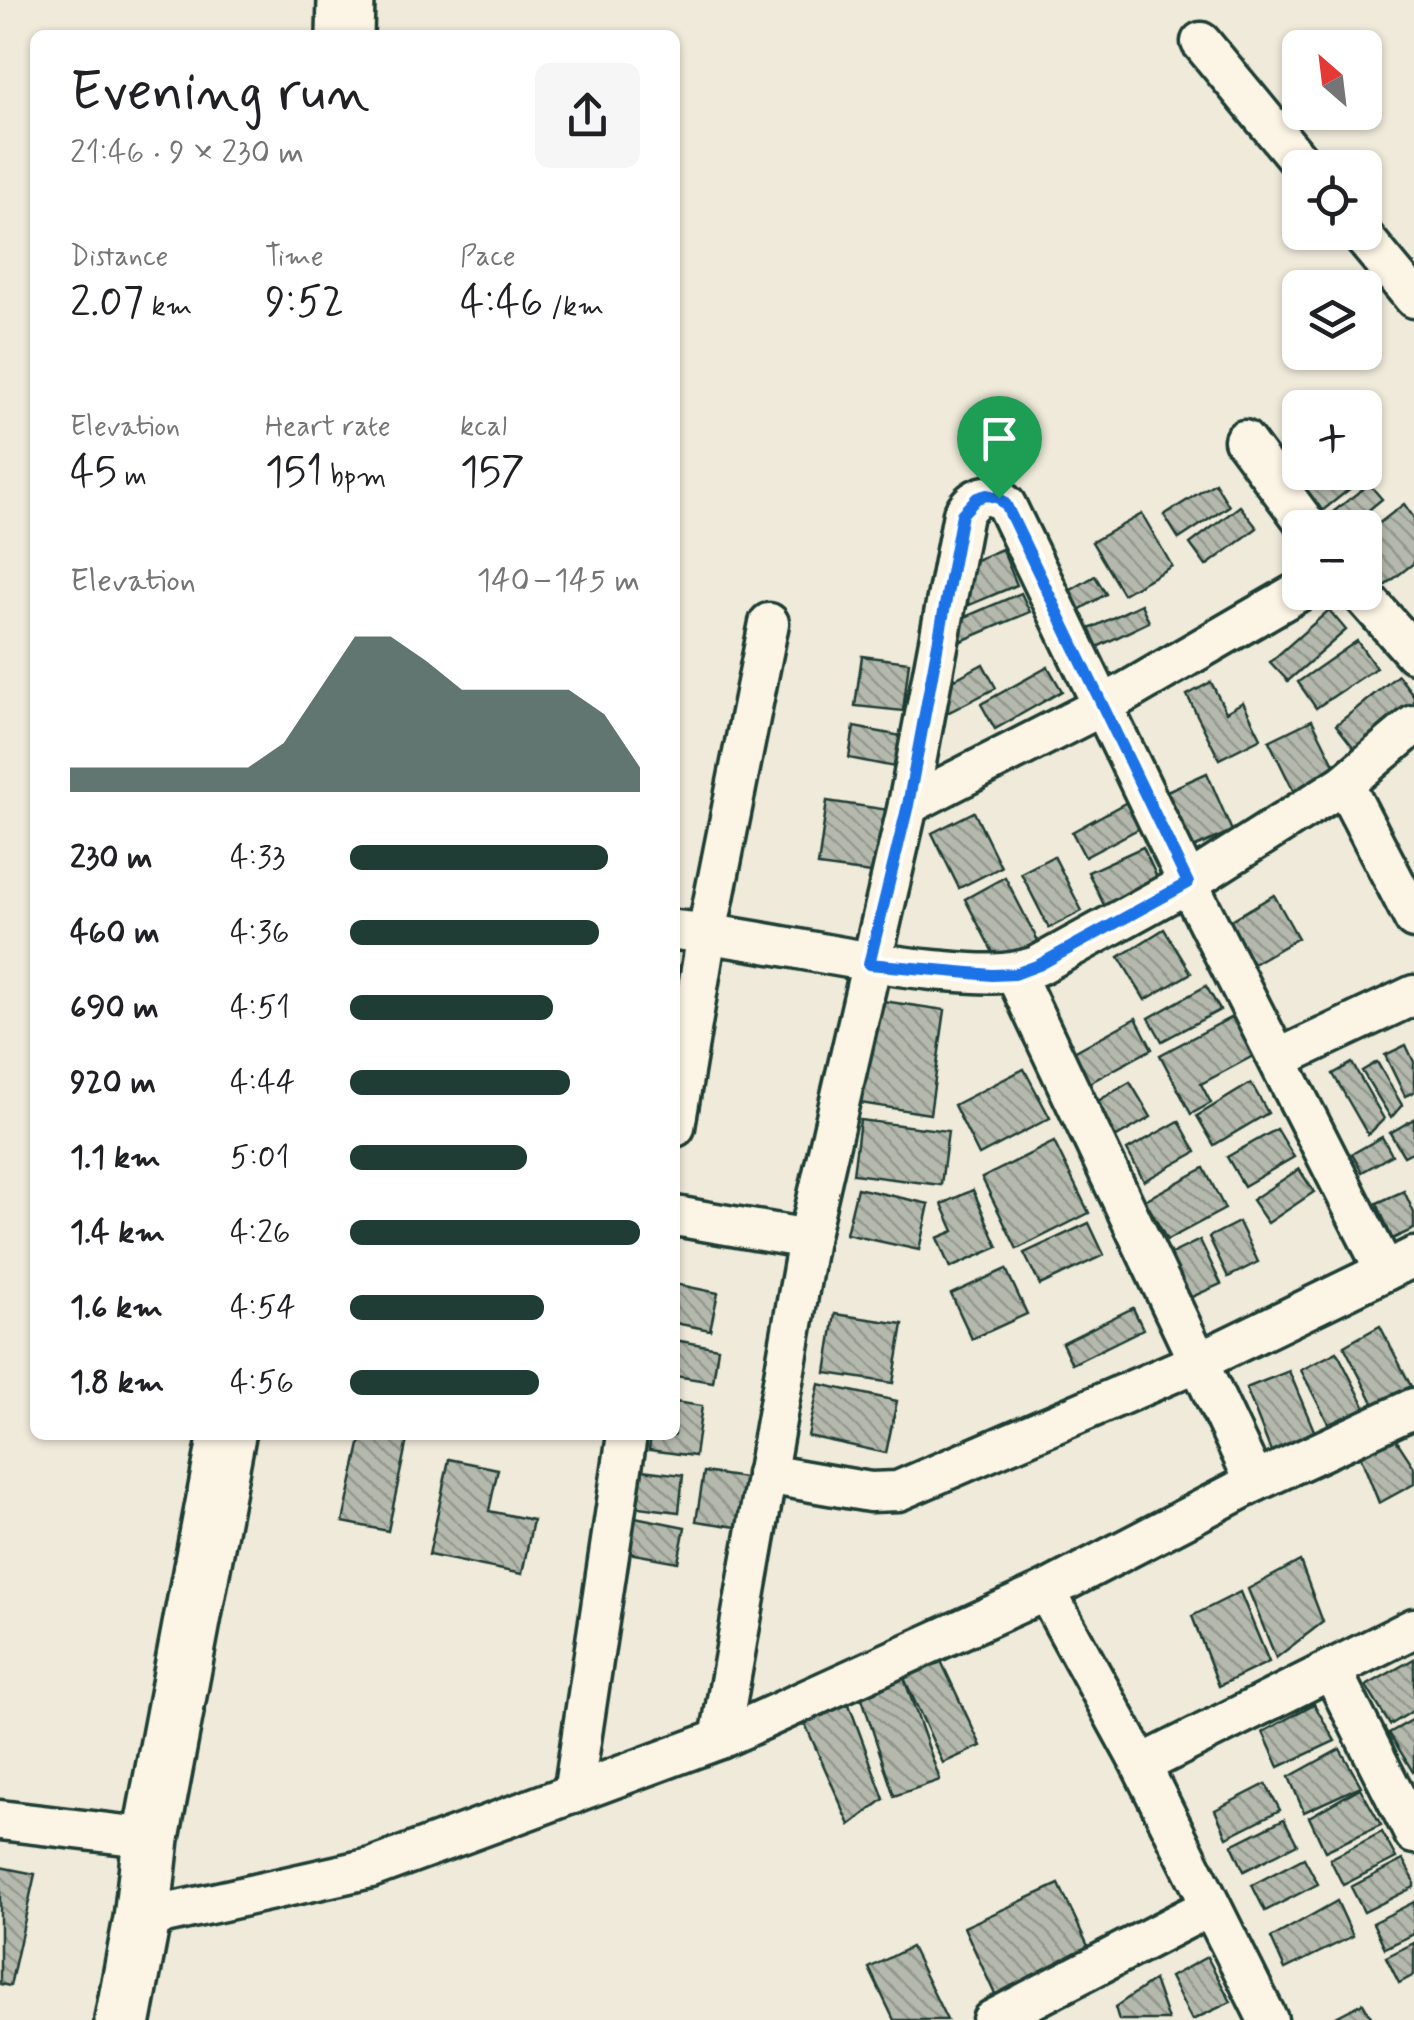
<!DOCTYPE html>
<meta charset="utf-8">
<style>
body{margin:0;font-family:Mynerve,sans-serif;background:#f6f6f6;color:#202124;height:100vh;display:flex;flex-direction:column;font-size:38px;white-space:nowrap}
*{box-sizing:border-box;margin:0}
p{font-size:32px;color:#757577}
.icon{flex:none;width:55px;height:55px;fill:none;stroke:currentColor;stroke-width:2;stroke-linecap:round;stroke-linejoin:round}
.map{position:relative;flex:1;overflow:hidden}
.panel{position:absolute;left:30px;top:30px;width:650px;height:1410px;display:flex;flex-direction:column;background:#fff;border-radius:15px;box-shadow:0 2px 8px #0004}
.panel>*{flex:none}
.needle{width:65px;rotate:332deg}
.tools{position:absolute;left:1282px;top:30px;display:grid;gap:20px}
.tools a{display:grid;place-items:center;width:100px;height:100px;border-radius:15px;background:#fff;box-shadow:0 2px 8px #0004;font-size:50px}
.pin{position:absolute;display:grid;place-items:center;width:85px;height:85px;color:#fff;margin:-102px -42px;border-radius:50% 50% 50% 0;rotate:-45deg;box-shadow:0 0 10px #0007}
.pin .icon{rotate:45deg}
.round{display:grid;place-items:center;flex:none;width:105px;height:105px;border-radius:15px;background:#f6f6f6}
.head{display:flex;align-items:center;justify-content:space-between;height:170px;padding:0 40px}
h1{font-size:55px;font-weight:600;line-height:75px}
.metrics{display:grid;grid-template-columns:repeat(3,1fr);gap:15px;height:170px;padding:10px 40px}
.metrics div{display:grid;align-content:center}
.metrics b{font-size:42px;font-weight:600}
.metrics small{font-size:28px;font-weight:400}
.metrics p{font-size:28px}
.chart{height:280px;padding:20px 40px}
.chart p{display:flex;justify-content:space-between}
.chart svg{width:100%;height:180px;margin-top:10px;fill:#1f3d34;opacity:.7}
ul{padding:0 40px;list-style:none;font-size:32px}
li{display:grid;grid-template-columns:160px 120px 1fr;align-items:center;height:75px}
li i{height:25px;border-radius:12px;background:#1f3d34}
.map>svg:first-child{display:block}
.building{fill:url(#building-back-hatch);stroke:#1f3d34;stroke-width:2.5}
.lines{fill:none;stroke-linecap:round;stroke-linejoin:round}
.street-casing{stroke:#1f3d34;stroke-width:45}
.highway-casing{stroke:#1f3d34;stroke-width:62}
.street{stroke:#fcf5e5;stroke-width:38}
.highway{stroke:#fcf5e5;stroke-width:55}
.route-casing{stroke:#fff;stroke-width:20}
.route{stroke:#1a73e8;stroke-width:12}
</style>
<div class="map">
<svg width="1414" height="2020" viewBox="0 0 1414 2020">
<defs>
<pattern id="building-back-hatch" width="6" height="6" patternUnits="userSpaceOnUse" patternTransform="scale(2.5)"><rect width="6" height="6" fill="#b5b9ad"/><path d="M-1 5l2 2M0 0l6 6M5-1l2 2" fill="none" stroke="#93988e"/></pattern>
</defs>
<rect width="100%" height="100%" fill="#efeada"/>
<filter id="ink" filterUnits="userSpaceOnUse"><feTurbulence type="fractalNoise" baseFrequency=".01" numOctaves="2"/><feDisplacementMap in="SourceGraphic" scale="20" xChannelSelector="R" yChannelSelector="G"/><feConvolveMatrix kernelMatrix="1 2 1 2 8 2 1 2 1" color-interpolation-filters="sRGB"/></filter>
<g filter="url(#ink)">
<g class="building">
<path d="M1300 435V472H1307L1292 487 1270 463Z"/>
<path d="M1365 463 1372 471 1322 511 1301 486 1318 472H1365Z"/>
<path d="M1215 483 1229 506 1179 539 1164 515Z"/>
<path d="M1369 484 1382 499 1347 528H1331L1324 519Z"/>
<path d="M1404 504 1414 518V563L1378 591 1365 574V534Z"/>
<path d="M1240 506 1257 528 1206 566 1190 544Z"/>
<path d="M1142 514 1172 566 1123 594 1092 542Z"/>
<path d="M1002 549 1017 585 969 605 955 569Z"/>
<path d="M1095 576 1106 594 1072 614 1061 596Z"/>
<path d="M1021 593 1030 612 959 642 951 623Z"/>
<path d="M1141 604 1149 622 1093 649 1085 631Z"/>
<path d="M1329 610 1346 630 1288 681 1270 662Z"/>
<path d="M1357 641 1376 668 1316 708 1298 682Z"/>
<path d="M862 656 909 662 903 711 855 706Z"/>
<path d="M983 664 996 688 947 713 935 690Z"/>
<path d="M1048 667 1062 691 995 729 981 704Z"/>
<path d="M1398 675 1414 696V714L1361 757 1336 725Z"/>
<path d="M1211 682 1226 712 1243 702 1261 738 1219 759 1187 695Z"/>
<path d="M1312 720 1341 778 1298 800 1269 741Z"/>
<path d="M854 727 901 736 895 767 849 758Z"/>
<path d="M1207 773 1232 831 1191 849 1167 791Z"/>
<path d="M827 801 889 810 879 874 818 866Z"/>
<path d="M1127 802 1140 828 1085 857 1072 832Z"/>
<path d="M974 812 1001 867 959 888 932 833Z"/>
<path d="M1143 847 1160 884 1106 909 1088 872Z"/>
<path d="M1054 856 1082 911 1049 928 1021 873Z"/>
<path d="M1005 877 1038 941 998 962 965 899Z"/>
<path d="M1274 895 1298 938 1253 964 1228 922Z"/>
<path d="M1164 929 1191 973 1145 1000 1119 957Z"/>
<path d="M1206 986 1220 1010 1162 1041 1149 1018Z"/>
<path d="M876 1000 945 1010 930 1114 860 1103Z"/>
<path d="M1232 1017 1253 1056 1201 1084 1211 1103 1191 1114 1160 1055Z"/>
<path d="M1136 1018 1152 1049 1089 1083 1072 1053Z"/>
<path d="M1406 1045 1414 1062V1092L1405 1096 1385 1055Z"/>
<path d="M1377 1062 1402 1105 1391 1118 1362 1071Z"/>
<path d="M1352 1063 1384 1119 1368 1135 1333 1074Z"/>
<path d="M1024 1069 1050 1118 979 1155 954 1105Z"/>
<path d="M1130 1082 1151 1117 1113 1139 1093 1104Z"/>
<path d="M1251 1083 1268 1113 1214 1145 1197 1116Z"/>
<path d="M1414 1119V1151L1404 1156 1390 1133Z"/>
<path d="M860 1120 948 1131 941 1185 853 1174Z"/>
<path d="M1179 1121 1196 1152 1144 1181 1127 1150Z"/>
<path d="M1277 1129 1294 1157 1244 1186 1227 1157Z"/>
<path d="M1382 1137 1392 1155 1362 1172 1352 1154Z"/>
<path d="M1054 1142 1089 1213 1017 1249 982 1178Z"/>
<path d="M1204 1168 1225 1209 1167 1240 1145 1200Z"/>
<path d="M1299 1169 1314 1192 1268 1223 1252 1200Z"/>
<path d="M857 1188 929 1204 919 1250 846 1234Z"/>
<path d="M973 1190 998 1247 950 1268 937 1238 954 1231 942 1204Z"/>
<path d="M1404 1191 1414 1213V1229L1392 1239 1377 1203Z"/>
<path d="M1239 1222 1258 1262 1228 1277 1209 1237Z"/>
<path d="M1089 1223 1104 1255 1040 1285 1024 1253Z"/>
<path d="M1200 1240 1221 1284 1185 1300 1165 1257Z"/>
<path d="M1006 1269 1027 1314 972 1339 951 1294Z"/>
<path d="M675 1284 718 1293 710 1330 675 1323Z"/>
<path d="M1133 1308 1143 1329 1072 1364 1062 1343Z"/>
<path d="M835 1314 903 1324 893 1383 826 1373Z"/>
<path d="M1380 1326 1414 1392 1378 1412 1344 1346Z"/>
<path d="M675 1340 718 1348 713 1382 675 1376Z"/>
<path d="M1337 1352 1368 1412 1332 1431 1301 1370Z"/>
<path d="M1289 1371 1318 1440 1274 1459 1246 1388Z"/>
<path d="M819 1384 897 1401 886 1453 808 1436Z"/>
<path d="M675 1402 702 1406 695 1456 649 1450 651 1435H675Z"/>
<path d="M1389 1429 1414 1467V1484L1379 1503 1356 1445Z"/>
<path d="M362 1435H408L388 1531 343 1522Z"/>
<path d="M449 1459 498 1469 489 1511 533 1520 522 1574 429 1555Z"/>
<path d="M634 1469 683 1475 679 1512 630 1506Z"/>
<path d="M704 1472 751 1479 743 1528 696 1521Z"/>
<path d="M630 1516 685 1527 678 1562 623 1552Z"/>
<path d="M1300 1561 1323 1622 1276 1658 1248 1589Z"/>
<path d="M1240 1592 1269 1662 1219 1686 1192 1616Z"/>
<path d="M1414 1659V1710L1390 1725 1366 1686Z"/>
<path d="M941 1661 981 1746 943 1763 904 1678Z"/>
<path d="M904 1678 940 1780 894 1796 861 1695Z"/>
<path d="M847 1699 884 1799 850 1825 802 1717Z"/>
<path d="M1314 1704 1335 1741 1279 1767 1263 1732Z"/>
<path d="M1414 1719V1771L1413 1772 1389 1733Z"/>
<path d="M1340 1749 1361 1786 1304 1812 1289 1777Z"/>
<path d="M1266 1784 1280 1810 1227 1837 1215 1810Z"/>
<path d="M1360 1788 1381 1825 1325 1851 1309 1817Z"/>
<path d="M1284 1819 1297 1844 1244 1871 1232 1845Z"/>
<path d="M1382 1832 1396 1858 1343 1885 1330 1859Z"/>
<path d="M1304 1858 1318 1884 1265 1911 1252 1885Z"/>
<path d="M1403 1860 1414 1880V1887L1364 1912 1351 1887Z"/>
<path d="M0 1867 35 1874 10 1986 0 1984Z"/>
<path d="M1059 1884 1094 1959 999 2003 964 1927Z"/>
<path d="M1337 1901 1353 1936 1285 1969 1271 1938Z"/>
<path d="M1414 1902V1934L1385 1948 1373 1923Z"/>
<path d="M1414 1943V1975L1399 1983 1386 1957Z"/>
<path d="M911 1947 947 2020H894L869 1968Z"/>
<path d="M1207 1957 1231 2002 1192 2020 1170 1977Z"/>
<path d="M1154 1980 1168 2020H1119L1115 2007Z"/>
<path d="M1363 2003 1373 2020H1330Z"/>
</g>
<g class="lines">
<defs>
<g id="street">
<path d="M1201 42 1305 168"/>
<path d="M1359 232 1414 298"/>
<path d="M1244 440 1309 528"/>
<path d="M1360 592 1414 653"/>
<path d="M1344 784 1414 919"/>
<path d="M908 805 1104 705 1300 591"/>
<path d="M675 930C762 938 846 962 933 970 971 973 1004 978 1039 965L1188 883 1344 784 1414 725"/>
<path d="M1015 974 1255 1482"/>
<path d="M1278 1059 1414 995"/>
<path d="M675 1127 707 933 769 623"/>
<path d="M675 1216 808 1239"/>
<path d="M766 1474 870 1492 898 1491 1200 1361 1414 1257"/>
<path d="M1046 1591 1141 1765 1268 2020"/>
<path d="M1331 1669 1414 1834"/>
<path d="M720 1739 808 1239 908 805 963 514C973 496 990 489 1006 505L1188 883 1385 1271"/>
<path d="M1141 1765 1414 1628"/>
<path d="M573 1794 627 1435"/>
<path d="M0 1820 151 1838"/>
<path d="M142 1919 371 1868 720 1739 1046 1591 1255 1482 1414 1408"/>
<path d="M992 2020 1211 1906"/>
</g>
<g id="highway">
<path d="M345 35 346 0"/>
<path d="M123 2020 142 1919 151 1838 227 1435"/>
</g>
</defs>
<use href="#street" class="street-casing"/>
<use href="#highway" class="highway-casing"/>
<use href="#street" class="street"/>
<use href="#highway" class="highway"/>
</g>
</g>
<g class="lines" filter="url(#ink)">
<defs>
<path id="route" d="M987 495 999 498 1006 505 1188 883 1039 965 1015 974 992 975 869 964 908 805 962 514 977 498Z"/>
</defs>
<use href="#route" class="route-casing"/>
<use href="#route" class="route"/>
</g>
</svg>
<div class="tools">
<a><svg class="needle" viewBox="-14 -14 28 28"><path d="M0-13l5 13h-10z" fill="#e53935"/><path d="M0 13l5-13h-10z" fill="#757577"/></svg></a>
<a><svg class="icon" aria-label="locate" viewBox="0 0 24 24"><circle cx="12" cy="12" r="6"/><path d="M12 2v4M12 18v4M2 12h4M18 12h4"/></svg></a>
<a><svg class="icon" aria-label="layers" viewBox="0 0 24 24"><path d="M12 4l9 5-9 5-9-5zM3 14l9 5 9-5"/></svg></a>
<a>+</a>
<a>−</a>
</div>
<div class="pin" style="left:999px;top:498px;background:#1e9e55"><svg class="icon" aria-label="arrive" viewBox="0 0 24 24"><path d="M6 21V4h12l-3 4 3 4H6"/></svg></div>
<section class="panel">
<div class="head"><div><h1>Evening run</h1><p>21:46 · 9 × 230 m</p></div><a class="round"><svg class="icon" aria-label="share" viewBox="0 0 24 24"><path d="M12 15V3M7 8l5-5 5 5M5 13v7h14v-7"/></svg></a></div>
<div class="metrics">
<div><p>Distance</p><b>2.07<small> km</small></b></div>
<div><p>Time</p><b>9:52</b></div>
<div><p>Pace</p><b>4:46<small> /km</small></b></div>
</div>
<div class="metrics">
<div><p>Elevation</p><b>45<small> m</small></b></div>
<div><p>Heart rate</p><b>151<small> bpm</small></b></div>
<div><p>kcal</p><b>157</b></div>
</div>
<div class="chart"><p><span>Elevation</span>140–145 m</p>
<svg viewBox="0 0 160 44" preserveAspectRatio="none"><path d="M0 44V38L10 38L20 38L30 38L40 38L50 38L60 32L70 19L80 6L90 6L100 12L110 19L120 19L130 19L140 19L150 25L160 38V44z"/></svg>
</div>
<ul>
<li><b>230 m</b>4:33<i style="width:89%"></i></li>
<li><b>460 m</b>4:36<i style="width:86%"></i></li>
<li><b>690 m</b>4:51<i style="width:70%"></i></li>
<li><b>920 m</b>4:44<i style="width:76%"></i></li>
<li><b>1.1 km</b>5:01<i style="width:61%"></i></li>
<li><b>1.4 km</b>4:26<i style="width:100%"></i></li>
<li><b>1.6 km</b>4:54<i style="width:67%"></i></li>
<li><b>1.8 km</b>4:56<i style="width:65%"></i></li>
</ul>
</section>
</div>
